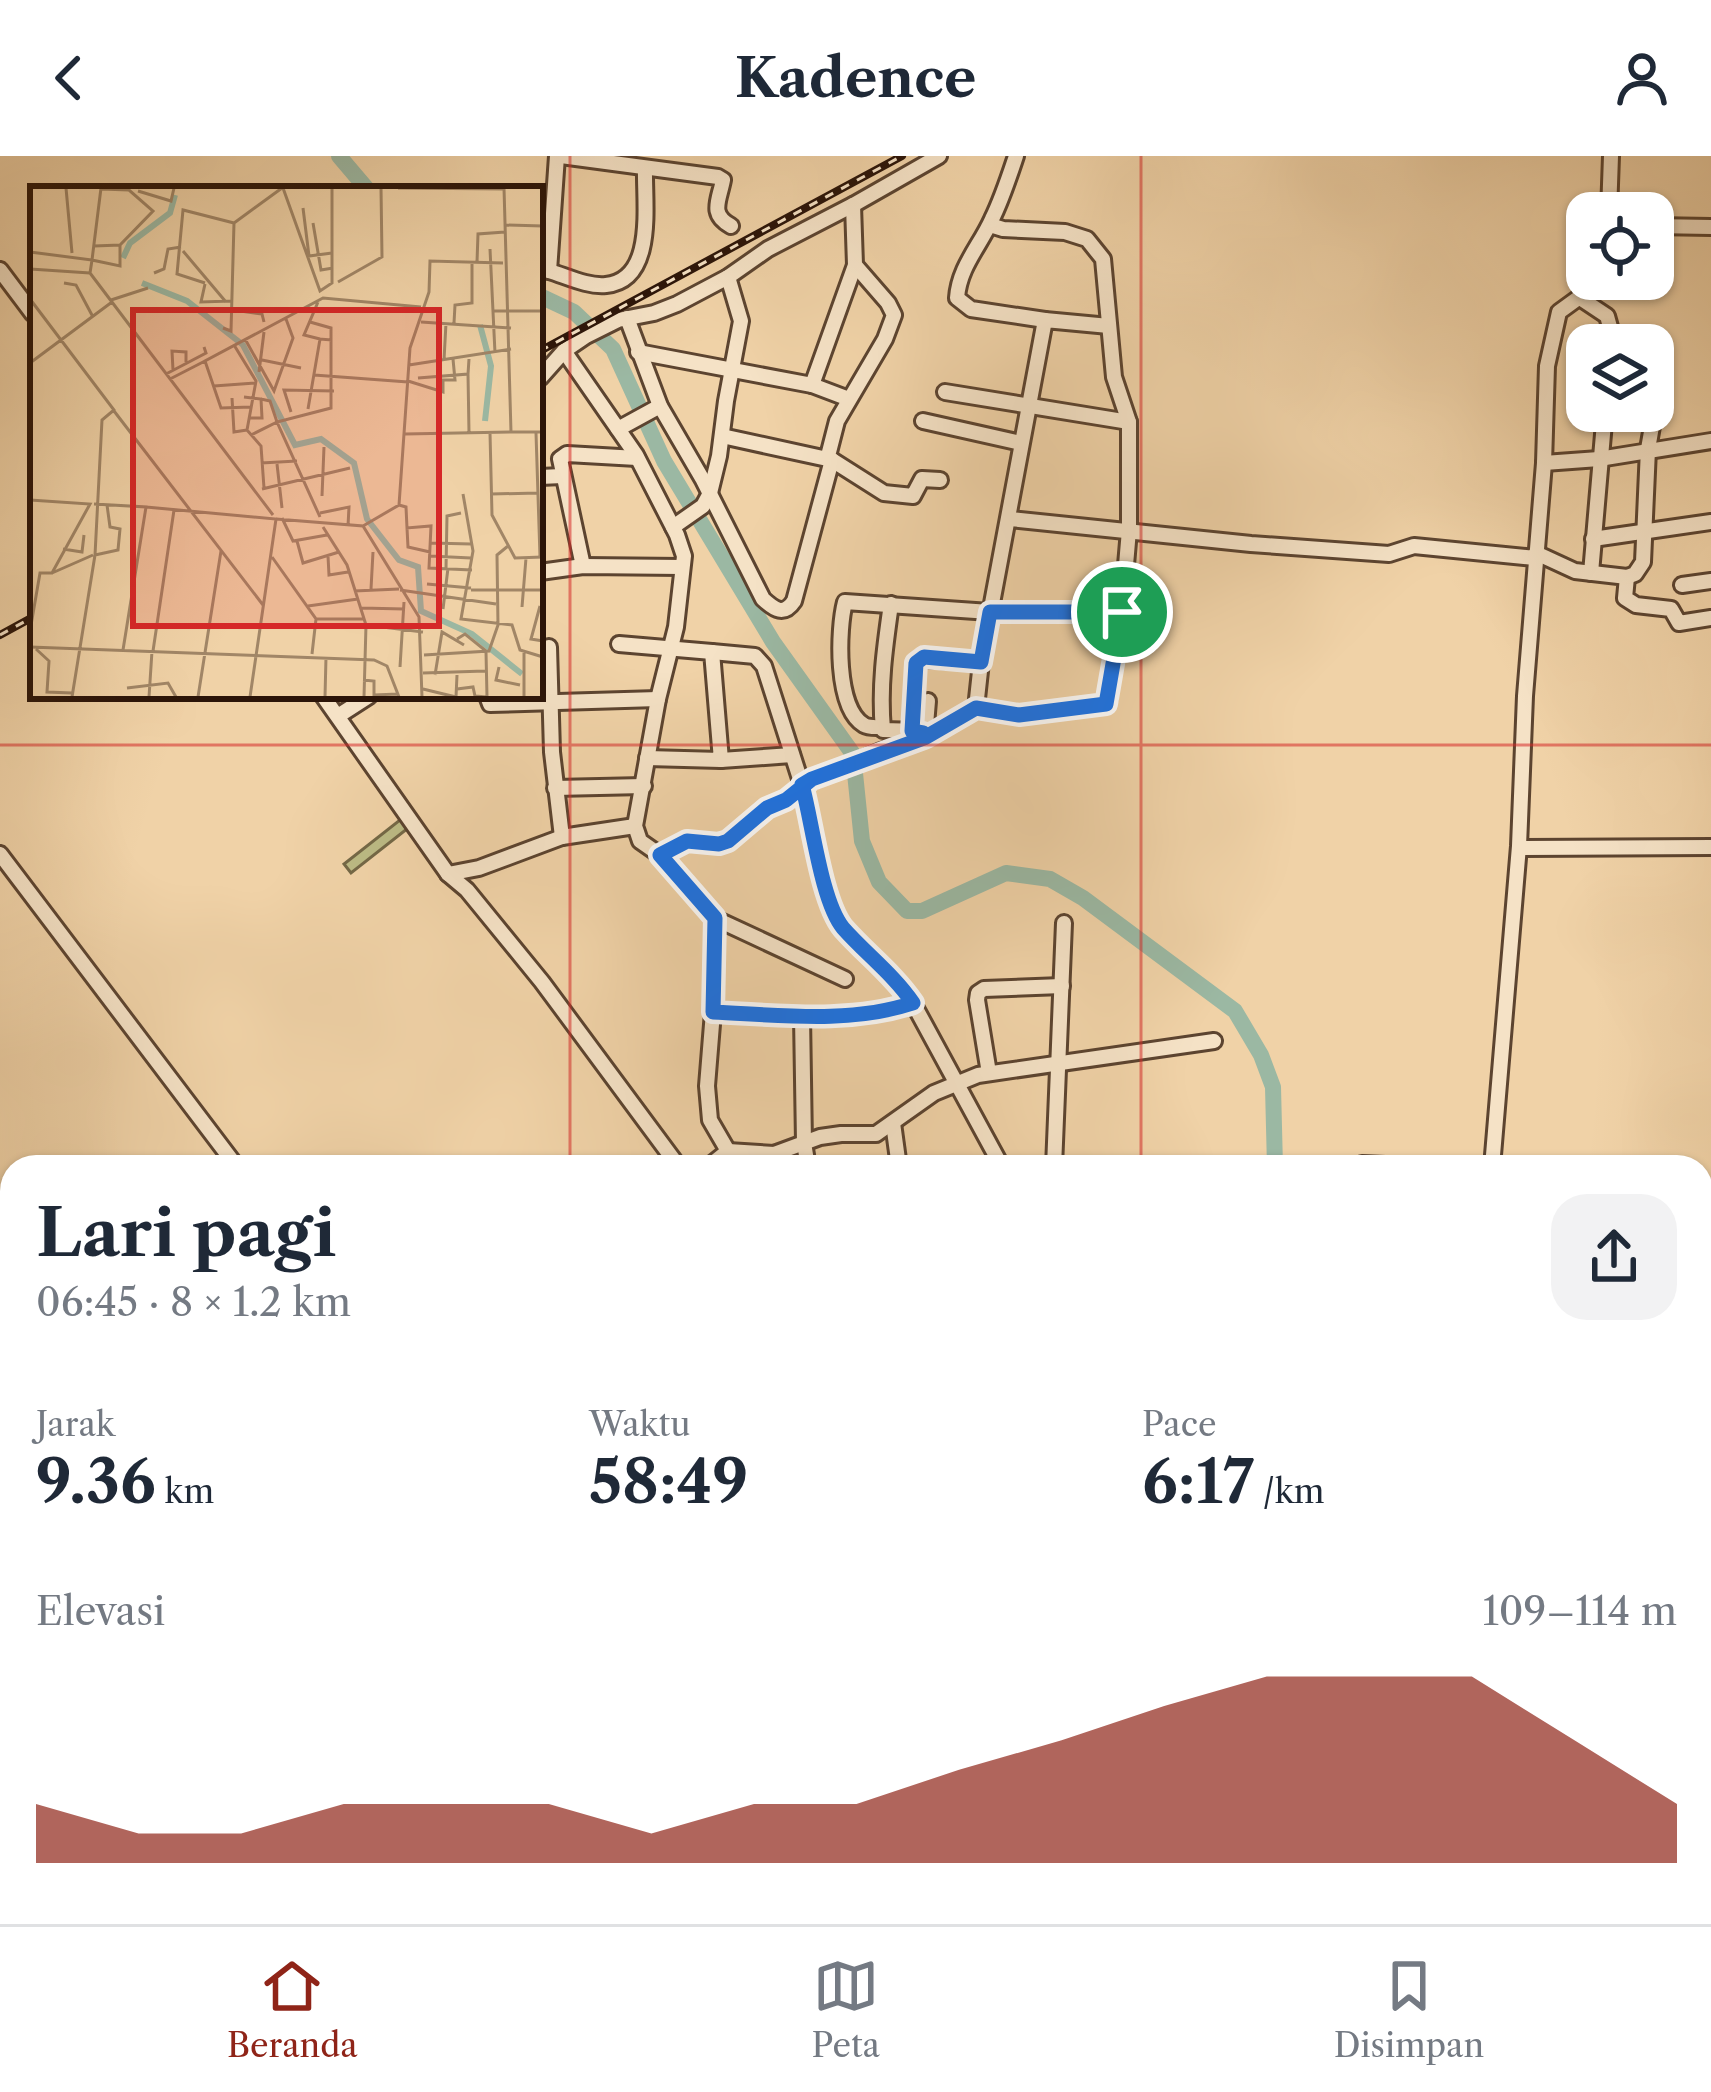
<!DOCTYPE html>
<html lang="id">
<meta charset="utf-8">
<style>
body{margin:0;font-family:"Libre Caslon Text",serif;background:#f2f2f3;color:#1f2937;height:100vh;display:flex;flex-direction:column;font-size:45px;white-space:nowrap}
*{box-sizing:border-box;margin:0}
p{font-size:39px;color:#747a83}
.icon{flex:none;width:66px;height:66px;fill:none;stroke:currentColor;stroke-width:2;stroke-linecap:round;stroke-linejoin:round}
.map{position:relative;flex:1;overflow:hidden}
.sheet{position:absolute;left:0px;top:999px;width:1713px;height:771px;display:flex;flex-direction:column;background:#fff;border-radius:36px 36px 0 0;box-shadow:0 3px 9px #0004}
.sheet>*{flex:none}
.fabs{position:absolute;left:1566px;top:36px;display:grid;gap:24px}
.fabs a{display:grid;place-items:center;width:108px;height:108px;border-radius:24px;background:#fff;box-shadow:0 3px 9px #0004;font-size:60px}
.pin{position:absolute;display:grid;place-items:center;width:102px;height:102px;color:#fff;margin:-51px;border:6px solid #fff;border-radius:50%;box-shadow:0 3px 12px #0007}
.round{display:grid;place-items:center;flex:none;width:126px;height:126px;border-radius:36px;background:#f2f2f3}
.summary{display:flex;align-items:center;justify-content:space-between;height:204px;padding:0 36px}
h1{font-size:66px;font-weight:800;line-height:90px}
.metrics{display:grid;grid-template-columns:repeat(3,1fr);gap:18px;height:204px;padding:12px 36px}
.metrics div{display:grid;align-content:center}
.metrics b{font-size:60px;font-weight:800}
.metrics small{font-size:33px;font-weight:400}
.metrics p{font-size:33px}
.chart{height:336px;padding:24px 36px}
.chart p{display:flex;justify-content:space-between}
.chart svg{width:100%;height:216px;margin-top:12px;fill:#8f2418;opacity:.7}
header{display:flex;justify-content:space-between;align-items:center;height:156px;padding:0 36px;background:#fff;font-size:54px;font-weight:800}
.menu{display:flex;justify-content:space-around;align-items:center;height:168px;border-top:3px solid #e0e1e3;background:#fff;font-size:33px;color:#747a83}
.menu a{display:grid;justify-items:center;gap:6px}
.menu .current{color:#8f2418}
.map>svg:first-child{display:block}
.green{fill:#bcbb85;stroke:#746846;stroke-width:3}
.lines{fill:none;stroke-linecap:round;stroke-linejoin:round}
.river{stroke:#9bb8a3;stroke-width:16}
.minor-casing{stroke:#5c4430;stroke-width:20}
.minor{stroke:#f5e2c6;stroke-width:14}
.rail-casing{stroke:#2b1408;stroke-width:8}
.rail{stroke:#f5e2c6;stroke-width:3;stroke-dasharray:9;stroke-linecap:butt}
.route-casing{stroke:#fff;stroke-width:24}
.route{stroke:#1a73e8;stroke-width:15}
.grid{fill:none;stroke:#d62828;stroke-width:3;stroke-opacity:0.55}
.inset-river{fill:none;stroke:#9bb8a3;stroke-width:6}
.inset-road{fill:none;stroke:#a18667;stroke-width:3}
.view{fill:#d62828;fill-opacity:0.15;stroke:#d62828;stroke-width:6}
.inset-edge{fill:none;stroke:#2b1408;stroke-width:6}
</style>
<header><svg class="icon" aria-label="back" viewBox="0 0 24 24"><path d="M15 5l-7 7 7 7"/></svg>Kadence<svg class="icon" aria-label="person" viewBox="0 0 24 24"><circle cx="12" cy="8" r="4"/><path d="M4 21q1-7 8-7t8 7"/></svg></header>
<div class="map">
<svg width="1711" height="1768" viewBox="0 0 1711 1768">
<rect width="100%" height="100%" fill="#f0d2a7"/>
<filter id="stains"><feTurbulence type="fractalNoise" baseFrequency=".00167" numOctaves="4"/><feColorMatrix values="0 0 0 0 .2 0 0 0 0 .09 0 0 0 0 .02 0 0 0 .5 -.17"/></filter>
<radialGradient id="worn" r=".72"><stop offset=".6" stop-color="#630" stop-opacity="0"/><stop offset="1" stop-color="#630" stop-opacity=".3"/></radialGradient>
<path class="green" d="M405 660 412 669 351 717 344 708Z"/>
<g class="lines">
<g class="river">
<path d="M339 0 367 33"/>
<path d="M540 140 574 156 613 193 664 305 773 486 853 598 862 685 879 726 907 755H922L1006 717 1050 723 1083 742 1235 855 1261 899 1273 931 1275 1011"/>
<path d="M1701 1725 1711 1729"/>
</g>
<defs>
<g id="minor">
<path d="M561 0 718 21 723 24C719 45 709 58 731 70"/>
<path d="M1016 0C1009 21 1002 43 992 63 980 90 959 111 957 142L971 153 1045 164"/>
<path d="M1609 57 1611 0"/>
<path d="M990 69 1003 73 1065 76 1087 83 1103 103 1114 221 1129 266V374L1122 456 1112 510 1108 546 1103 549 1019 559 976 552 925 581 881 595 802 629C812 664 821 745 843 772 866 798 893 818 913 847L1002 1011"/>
<path d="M1653 70 1711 71"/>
<path d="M544 113 549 115 557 0"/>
<path d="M0 114 33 158"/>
<path d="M549 115C566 120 588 131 606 129 656 124 644 48 645 12"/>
<path d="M1580 142 1607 160 1615 189"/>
<path d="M627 162 660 250 703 324 763 443C775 454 784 460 794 445L832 304 828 300 837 265 885 183 894 159 888 147 855 109 853 49"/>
<path d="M564 195 636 299 677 379 684 400 676 471 658 543 635 670 640 685 660 699 714 762 713 856 707 930 710 964 728 995"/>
<path d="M638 196 812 229 849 243"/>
<path d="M540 222 564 195 586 180 618 164 654 157 677 148 728 121 768 93 853 49 939 0"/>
<path d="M812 229 855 109"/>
<path d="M945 236 1129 266"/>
<path d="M923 265 1021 287"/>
<path d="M618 273 660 250"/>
<path d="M722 280 832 304 884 337 913 340 922 323 940 324"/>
<path d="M1544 307 1599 303 1711 285"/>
<path d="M540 321 562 320"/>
<path d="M1010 363 1251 388 1389 398 1414 390 1535 402"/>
<path d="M673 371 703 350 710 337 719 300 726 245 741 165 728 121"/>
<path d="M1593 383 1711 366"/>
<path d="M1536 397 1575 415 1627 421 1625 442 1636 449 1671 453 1679 467 1711 462"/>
<path d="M583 410 560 303 567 298 637 302"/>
<path d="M540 416 583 410 682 411"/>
<path d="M1591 417 1605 255"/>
<path d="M1627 421 1635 418 1643 406 1648 293 1664 202"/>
<path d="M1682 429 1711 425"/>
<path d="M891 448C885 490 879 531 883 574L920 575 924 582"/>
<path d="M619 488 712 496 721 604 647 602"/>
<path d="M549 491 552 596 562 681 635 670"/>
<path d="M323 540 448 718 467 734 542 826 679 1011"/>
<path d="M487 540 490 548 658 543"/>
<path d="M976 552 981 506 1045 164 1109 170"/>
<path d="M338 560 369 540"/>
<path d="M883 571C877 571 869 572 864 569 835 552 838 473 845 446L990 456H1122"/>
<path d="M912 575 916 507 919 503 981 506"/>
<path d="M925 581 928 545"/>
<path d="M721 604 792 599"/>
<path d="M555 632 644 630"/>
<path d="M1519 692 1711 691"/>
<path d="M0 698 237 1011"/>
<path d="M660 699 687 684 719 688 728 685 767 652 786 644 802 629 764 510 755 500 712 496"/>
<path d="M448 718 479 712 562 681"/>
<path d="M714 762 845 823"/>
<path d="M713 856C779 859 850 868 913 847"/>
<path d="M802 860 804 987 808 1011"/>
<path d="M989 917 977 844 978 837 984 833 1062 830"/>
<path d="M893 967 899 1011"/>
<path d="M1362 1008 1432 1011"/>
<path d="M708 1011 728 995 774 998 820 981 841 978H876L934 937 978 919 1214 885"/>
<path d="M1054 1011 1064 767"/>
<path d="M1492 1011 1519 690 1525 540 1544 307 1547 210 1559 156 1592 132 1597 123"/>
<path d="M0 1098 12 1099"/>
<path d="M1701 1178 1711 1177"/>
<path d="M1701 1305 1711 1306"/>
<path d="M1701 1374 1711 1373"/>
<path d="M1701 1445 1711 1446"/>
<path d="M1701 1534 1711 1535"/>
<path d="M0 1575 12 1506"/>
<path d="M1701 1612 1711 1613"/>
<path d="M1609 1758 1611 1768"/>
<path d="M1302 1764 1389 1768"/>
<path d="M131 1768 132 1758"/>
<path d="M421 1768 422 1758"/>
<path d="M710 1768 711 1758"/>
<path d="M1021 1768 1022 1758"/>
<path d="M1429 1768 1430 1758"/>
<path d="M1500 1768 1502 1758"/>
</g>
</defs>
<use href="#minor" class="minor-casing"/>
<use href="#minor" class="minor"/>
<defs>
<g id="rail">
<path d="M540 195 902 0"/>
<path d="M0 479 33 461"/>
</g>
</defs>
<use href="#rail" class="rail-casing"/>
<use href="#rail" class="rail"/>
</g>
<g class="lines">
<defs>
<path id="route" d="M1122 456H990L981 506 924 501 916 507 912 575 923 577 924 582 812 623 786 644 767 652 728 685 719 688 687 685 660 699 715 762 713 856C779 859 850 868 913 847 893 818 866 798 843 772 821 745 812 664 802 629L812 623 924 582 926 581 976 552 1019 559 1106 548 1122 456"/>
</defs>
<use href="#route" class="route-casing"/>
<use href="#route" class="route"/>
</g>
<path class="grid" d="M570 0V1011M1141 0V1011M0 589H1711M0 1179H12M1701 1179H1711M570 1758V1768M1141 1758V1768"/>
<g transform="translate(30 30)">
<rect width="513" height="513" fill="#f0d2a7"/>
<path class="inset-river" d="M93 72 100 57 140 27 145 9M112 97 157 115 213 159 265 259 291 253 324 277 337 333 369 374 388 381 391 425 442 448 492 488M450 139 461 180 455 235"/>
<path class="inset-road" d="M36 2 42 67M71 2 62 74 90 80V59M253 2 290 105 302 97V2M368 2 474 3M474 2 481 246H513M108 5 141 15 144 2M273 22 279 70 302 67M283 37 291 84 303 82M474 39 513 40M64 60 90 59 123 25 99 4 71 3M460 63 465 167M153 65 196 116M0 66 62 74 60 87 243 329M447 76 448 48 475 46M0 83 60 87M124 87 134 83 138 63 151 61M308 96 352 71 351 2M34 97 46 99 63 131M175 97 147 88 153 24 204 37M175 98 171 116 201 115M0 113 84 224 72 234 65 369 42 511M81 114 118 102M288 116 274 149 290 153M203 124 232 128 234 136M464 125H513M280 136 301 142V222L247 236 290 331M391 136 481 142M424 137 425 119 442 117V76M193 142 201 145 204 37 252 2M215 153 244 205 263 152 256 133M204 159 226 195 217 244 231 260 234 302M232 174 271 182M414 174 416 137M0 177 82 116M379 179 481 163M143 184 142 165 156 166V176M229 186 234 146M136 188 176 167 174 161M438 188 439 247M284 189 378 196M388 192 438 188 439 173M140 193 175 175M378 195 413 206V194H425L423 173M184 200 225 197M214 211 231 213 232 232H219M202 212 204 246 217 244M221 221 191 222 175 175 293 112 391 121M278 223 290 153 302 154M84 225 233 419M261 226 254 204 304 205M460 247 462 329 485 372 513 371M506 247 510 371M375 248 481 246M221 249 247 236 240 215 231 213M231 277 267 275M247 278 252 322M232 303 320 282M433 308 443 365 431 433 482 439 490 464 513 471M461 308 508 307M292 310 294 261M0 314 60 318 22 387H10L0 445M64 318 116 321 93 464M369 319 376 321 377 342 401 340 399 382 442 384M116 321 246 333 220 511M290 327 319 321 318 340M252 332 263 355 297 349M246 333 333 340 389 431 392 511M333 340 369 319 380 162 399 106 400 75 473 77M293 341 317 379 336 439 334 511M377 342 378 361 400 366M267 355 273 377 309 366M401 357 441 358M33 363 52 366 54 349M65 369 88 364 90 343 80 341 77 319M298 370 299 389 318 386M400 370 441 372M242 371 286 433 282 468M416 383 417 330 431 327M22 387 63 369M397 398 441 402M341 403 343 366M370 404 466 418M441 404H513M324 405 369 403M278 420 328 413M510 420 501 453 513 455M492 421 496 372M331 422 374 423M413 423 418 382M286 433H334M336 439 393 446M427 453 435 448 456 465M0 461 344 474 357 480 369 511M6 463 19 475 17 506 42 507M123 465 144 324M456 466 457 511M394 469 459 465 468 439 467 369 478 360M370 481 374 416M469 481 466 494 490 499M393 487 455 485M405 489 412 446 434 459M333 494 344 495V509L368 508M97 502 138 497 146 511M393 503 426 511 427 489M427 503 443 501 445 510 457 511M119 511 122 465M168 511 191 365M295 511 296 471M494 511V465"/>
<path class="view" d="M103 124H409V440H103Z"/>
<rect width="513" height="513" class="inset-edge"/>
</g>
<rect width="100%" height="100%" filter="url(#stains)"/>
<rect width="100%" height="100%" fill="url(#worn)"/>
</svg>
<div class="fabs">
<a><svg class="icon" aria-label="locate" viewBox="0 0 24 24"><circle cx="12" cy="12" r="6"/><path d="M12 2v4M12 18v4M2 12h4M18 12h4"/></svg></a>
<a><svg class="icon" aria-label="layers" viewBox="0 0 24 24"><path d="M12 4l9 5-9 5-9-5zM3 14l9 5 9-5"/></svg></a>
</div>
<div class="pin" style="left:1122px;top:456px;background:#1e9e55"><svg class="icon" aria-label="arrive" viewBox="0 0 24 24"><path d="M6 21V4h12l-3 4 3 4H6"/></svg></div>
<section class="sheet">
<div class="summary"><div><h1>Lari pagi</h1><p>06:45 · 8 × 1.2 km</p></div><a class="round"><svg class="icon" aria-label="share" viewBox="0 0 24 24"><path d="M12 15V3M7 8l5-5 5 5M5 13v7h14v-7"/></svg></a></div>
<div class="metrics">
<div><p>Jarak</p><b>9.36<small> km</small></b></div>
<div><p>Waktu</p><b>58:49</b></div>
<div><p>Pace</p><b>6:17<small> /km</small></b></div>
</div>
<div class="chart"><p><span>Elevasi</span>109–114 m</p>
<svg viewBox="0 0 160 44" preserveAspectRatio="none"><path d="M0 44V32L10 38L20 38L30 32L40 32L50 32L60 38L70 32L80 32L90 25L100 19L110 12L120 6L130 6L140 6L150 19L160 32V44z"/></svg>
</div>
</section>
</div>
<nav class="menu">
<a class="current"><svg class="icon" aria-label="home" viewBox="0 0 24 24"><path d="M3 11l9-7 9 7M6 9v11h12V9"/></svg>Beranda</a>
<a><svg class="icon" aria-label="map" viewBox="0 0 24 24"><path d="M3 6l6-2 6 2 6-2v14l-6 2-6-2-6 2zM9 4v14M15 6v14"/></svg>Peta</a>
<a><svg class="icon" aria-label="saved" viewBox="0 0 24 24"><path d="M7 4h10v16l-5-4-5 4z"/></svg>Disimpan</a>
</nav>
